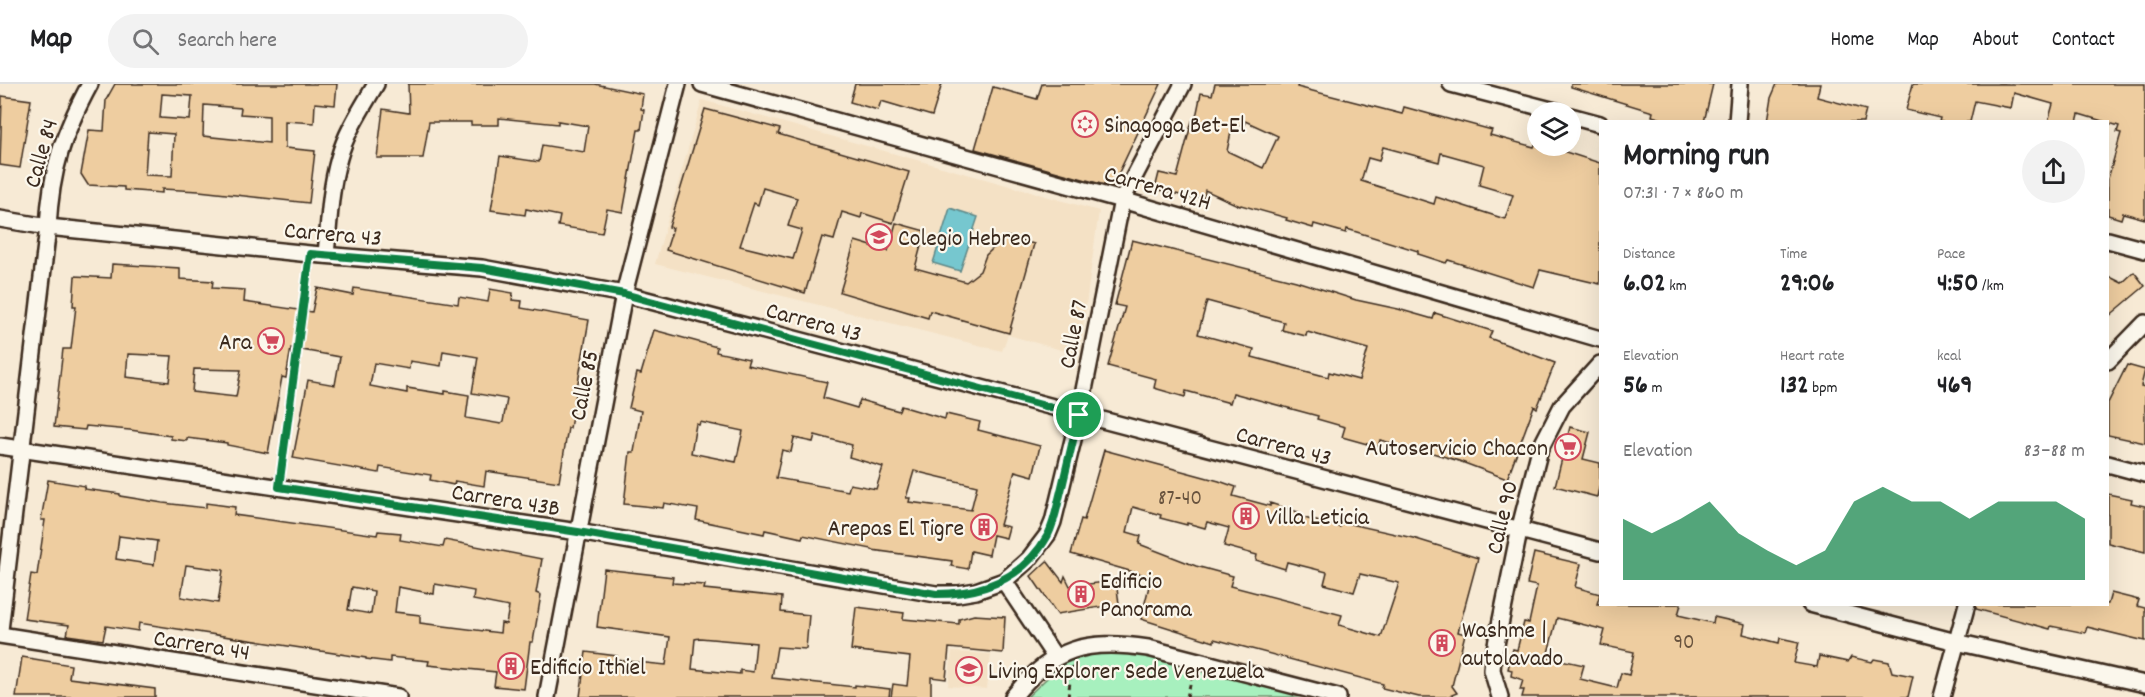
<!DOCTYPE html>
<meta charset="utf-8">
<style>
body{margin:0;font-family:Dekko,sans-serif;background:#f2f2f2;color:#202124;height:100vh;display:flex;flex-direction:column;font-size:22px;white-space:nowrap}
*{box-sizing:border-box;margin:0}
p{font-size:20px;color:#757577}
.icon{flex:none;width:33px;height:33px;fill:none;stroke:currentColor;stroke-width:2;stroke-linecap:round;stroke-linejoin:round}
.map{position:relative;flex:1;overflow:hidden}
.panel{position:absolute;left:1599px;top:36px;width:510px;height:486px;display:flex;flex-direction:column;background:#fff;border-radius:0px;box-shadow:0 6px 24px #0002}
.panel>*{flex:none}
.tools{position:absolute;left:1527px;top:18px;display:grid;gap:12px}
.tools a{display:grid;place-items:center;width:54px;height:54px;border-radius:50%;background:#fff;box-shadow:0 6px 24px #0002;font-size:30px}
.pin{position:absolute;display:grid;place-items:center;width:51px;height:51px;color:#fff;margin:-26px;border:3px solid #fff;border-radius:50%;box-shadow:0 2px 6px #0007}
.round{display:grid;place-items:center;flex:none;width:63px;height:63px;border-radius:32px;background:#f2f2f2}
.summary{display:flex;align-items:center;justify-content:space-between;height:102px;padding:0 24px}
h1{font-size:33px;font-weight:700;line-height:45px}
.stats{display:grid;grid-template-columns:repeat(3,1fr);gap:9px;height:102px;padding:6px 24px}
.stats div{display:grid;align-content:center}
.stats b{font-size:26px;font-weight:700}
.stats small{font-size:16px;font-weight:400}
.stats p{font-size:16px}
.chart{height:168px;padding:12px 24px}
.chart p{display:flex;justify-content:space-between}
.chart svg{width:100%;height:108px;margin-top:6px;fill:#0b8043;opacity:.7}
header{display:flex;align-items:center;gap:36px;box-sizing:border-box;height:84px;padding:0 30px;background:#fff;border-bottom:2px solid #e0e0e0}
header strong{font-size:28px}
nav{display:flex;gap:33px;margin-inline-start:auto;font-size:21px}
.search{width:420px;height:54px;background:#f2f2f2;display:flex;align-items:center;gap:15px;box-sizing:border-box;padding:0 21px;border-radius:33px;color:#757577;font-size:22px}
.map>svg:first-child{display:block}
.built{fill:#f4e1c5}
.green{fill:#a7f0be;stroke:#718d6e;stroke-width:1.5}
.water{fill:#76c7cf;stroke:#5e8888;stroke-width:1.5}
.building{fill:#eecda0;stroke:#3b2a1e;stroke-width:1.5;fill-rule:evenodd}
.lines{fill:none;stroke-linecap:round;stroke-linejoin:round}
.minor-casing{stroke:#3b2a1e;stroke-width:20}
.path{stroke:#3b2a1e;stroke-width:3;stroke-dasharray:4.5 4.5;stroke-linecap:butt}
.minor{stroke:#fbf7ec;stroke-width:15}
.route-casing{stroke:#fff;stroke-width:12}
.route{stroke:#0b8043;stroke-width:8}
.labels{text-anchor:middle;stroke-width:4.5;stroke-linejoin:round;paint-order:stroke}
.number-label{font-size:21px;fill:#68533e}
.poi-label{font-size:24px;fill:#3b2a1e;stroke:#fbf7ec;text-anchor:start}
.street-label{font-size:24px;fill:#3b2a1e;stroke:#fbf7ec}
</style>
<header>
<strong>Map</strong>
<div class="search"><svg class="icon" aria-label="search" viewBox="0 0 24 24"><circle cx="10" cy="10" r="6"/><path d="M15 15l6 6"/></svg>Search here</div>
<nav><a>Home</a><a>Map</a><a>About</a><a>Contact</a></nav>
</header>
<div class="map">
<svg width="2145" height="613" viewBox="0 0 2145 613">
<rect width="100%" height="100%" fill="#f7ead5"/>
<filter id="ink" filterUnits="userSpaceOnUse"><feTurbulence type="fractalNoise" baseFrequency=".0167" numOctaves="2"/><feDisplacementMap in="SourceGraphic" scale="12" xChannelSelector="R" yChannelSelector="G"/><feConvolveMatrix kernelMatrix="1 2 1 2 8 2 1 2 1" color-interpolation-filters="sRGB"/></filter>
<g filter="url(#ink)">
<g class="built">
<path d="M702 16 1099 127 1079 271 1008 251 1002 267 655 180Z"/>
<path d="M952 568 991 570 987 605 948 602Z"/>
</g>
<path class="green" d="M1104 567 1133 568 1161 575 1304 613H1027L1062 580Z"/>
<path class="water" d="M950 124 978 133 960 187 933 179Z"/>
<g class="building">
<path d="M115 0H337L335 21 315 19 314 39 285 37V64L315 67 309 119 199 107 162 105V109L124 106V103L88 101 81 90 89 46 104 47 106 16ZM162 10 192 12 190 36 160 34ZM204 21 241 24 240 30 269 32V59L203 52ZM148 48 174 50 172 92 145 91Z"/>
<path d="M408 0H595L643 10 641 25 644 26 641 46H638L623 128 607 125 602 149 558 142 560 132 526 125 525 131 491 126 500 72 539 78 542 61 584 68 588 42 558 37V40L499 34V41H471V38H429L423 74H377L383 25 409 29Z"/>
<path d="M855 0H942L932 32 881 17 878 26 850 18Z"/>
<path d="M1042 0H1161L1112 103 975 65 993 3 1037 15Z"/>
<path d="M1215 0H1298L1297 3 1402 30 1404 23 1455 37V36L1492 46 1490 51 1534 63 1536 58 1538 62H1547L1600 79V200L1540 186 1534 203 1448 176 1446 179 1418 170V167L1347 145 1346 149 1314 140 1313 144 1286 136 1287 134 1241 121 1240 122 1205 106 1204 114 1193 112V114L1155 105 1159 89 1177 93 1192 37 1195 38 1201 9 1212 11ZM1245 37 1278 52 1263 84 1227 67 1233 39 1244 42ZM1383 63 1439 78 1441 69 1484 81 1479 101 1513 111 1505 135 1436 113 1434 120 1361 97 1368 74 1379 77Z"/>
<path d="M1571 0H1713L1704 38H1672L1652 32 1653 28 1571 3Z"/>
<path d="M1777 0H1820L1817 13 1866 26 1863 38H1767L1771 14Z"/>
<path d="M1913 0H2145V135L2123 129 2121 135 2108 131V95L2121 49 2117 48 2119 42 2079 30 2077 38H2048L2053 20 2014 9 2011 24 1975 17 1970 38H1939L1940 34 1906 26Z"/>
<path d="M2 12 31 16 20 84 0 81Z"/>
<path d="M705 25 780 45 778 50 909 88 893 139 862 129 861 134 842 128 834 156 822 153 805 209 666 166 673 144 669 143ZM763 104 797 114 788 142 802 146 793 175 740 162 754 119 758 121Z"/>
<path d="M896 139 925 147 915 184 966 198 980 187 986 171 1006 152 1034 160 1009 249 930 227 928 234 840 208 855 157 888 167Z"/>
<path d="M1132 156 1296 197 1356 216 1398 225 1433 235 1435 229 1492 247 1489 254 1555 279 1537 324 1534 322 1507 395 1459 377 1413 363V365L1380 356 1378 363 1342 353 1345 343 1317 335 1318 332 1233 309 1230 319 1186 307 1185 313 1154 304 1156 295 1108 282 1125 223 1115 221ZM1207 217 1284 238 1282 246 1306 252 1307 248 1368 265 1359 296 1329 288 1328 293 1252 273 1254 265 1198 250Z"/>
<path d="M112 180 180 184V195L213 197 212 204 245 206 244 218 312 228 317 204 353 211 354 204 458 220 459 213 488 218 490 205 513 209 512 216 522 217 521 224 589 236 570 344H568L559 398 486 387 484 402 455 397 454 401 430 396 431 391 380 383 379 389 293 374 308 296 335 301 340 273 291 264 286 294 282 293 268 369 227 361V359L187 354V357L171 355V352L130 346 86 342 85 346 54 343 63 265H71L76 222H73L75 192 111 194ZM443 267 478 273 472 309 507 315 503 338 501 340 466 334 469 311 445 307V310L407 304V309L370 302 374 279 409 285 410 277 441 282ZM128 270 172 272 169 298 126 293ZM194 285 241 286 236 313 192 308Z"/>
<path d="M2134 188 2145 202 2108 233V192L2122 199Z"/>
<path d="M654 246 717 263 716 268 749 275 747 281 827 298 823 314 857 324 860 316 899 327 901 322 945 335 946 330 980 338 978 346 1040 362 1033 392 1015 387 1000 441 1009 443 1006 454 993 451 989 471 971 467 968 485 951 482 952 477 872 466V465L803 451 802 454 765 446 764 450 696 436 698 425 664 419 663 424 624 420 630 368H634L641 327 629 324 637 289 641 290ZM700 338 743 347 736 378 691 369 696 340 699 341ZM815 351 852 361 849 373 883 383 876 405 850 400 848 407 776 394 782 366 791 368 794 354 813 358ZM914 387 977 402 971 426 909 418 910 414H906Z"/>
<path d="M2127 281 2145 286 2141 302 2145 303V359L2108 351V319Z"/>
<path d="M1570 343 1590 348 1583 375 1600 379V400L1597 413 1555 402Z"/>
<path d="M1104 366 1219 397 1236 403 1233 412 1270 422V419L1301 429 1300 433 1340 443 1342 438 1413 454 1478 474 1458 548 1465 550 1452 602 1457 609 1447 613H1419L1382 604 1383 600 1214 555V558L1141 535 1151 494H1154L1071 470 1081 435 1084 436ZM1133 423 1161 431 1160 434 1187 441V439L1205 444 1207 438 1229 444 1224 462 1257 471 1256 476 1285 485 1287 478 1327 488 1324 500 1354 508 1360 490 1399 499 1381 553 1339 541 1342 531 1230 502 1233 492 1196 482 1139 460 1141 452 1127 448Z"/>
<path d="M48 396 85 402 84 405 120 410V412L163 419 206 424V419L235 423 234 431 377 451 378 447 401 449 400 456 443 463 445 456 542 475 536 509 541 511 533 558H530L524 605 494 602 496 588 428 581 429 577 390 573V578L366 575V574L139 539 138 547 106 542 103 556 67 551 69 541 24 535 31 490 37 491 45 436H41ZM119 452 157 457 154 481 116 475ZM186 481 223 486 218 519 181 513ZM435 500 474 507 473 516 509 523 506 540 501 539 500 549 420 539V531L395 528 398 503 434 510ZM352 503 374 507 371 530 348 526Z"/>
<path d="M2108 410 2132 415 2131 419 2145 422V468L2108 459Z"/>
<path d="M1534 469 1581 480 1575 503 1600 510 1597 520H1681L1678 531 1713 539 1714 533 1745 540 1743 550 1779 559 1780 554 1799 558 1794 579 1817 583 1819 572 1848 578 1851 573 1872 578 1874 575 1889 578 1892 588 1913 592 1908 613H1522L1524 606H1520L1523 596 1511 592 1512 586 1508 585 1513 565 1517 566 1524 538 1529 539 1537 502 1527 500ZM1557 534 1605 546 1601 561 1634 568 1629 591 1621 589 1617 604 1580 595 1584 581 1547 573Z"/>
<path d="M1047 477 1063 498 1065 492 1070 502 1116 497 1119 520 1057 530 1031 492Z"/>
<path d="M604 485 673 493 672 499 705 501 704 505 782 513 781 528 809 531 806 565 777 563 772 594 855 603V601L890 605 889 613H580L586 568 617 572 616 576 666 581 670 553 597 543ZM700 554 756 559 753 588 740 586V590L692 585 695 555Z"/>
<path d="M2111 509 2139 516 2137 522 2145 524V557L2087 543 2085 549 2051 542 2050 545 1976 525V520H2108Z"/>
<path d="M856 523 904 529 903 535 959 540V535L974 531 1005 533 1003 569 949 564 946 595 931 593V613H891L893 600 907 602 910 573 851 566Z"/>
<path d="M22 573 71 581 69 594 155 605V613H16Z"/>
</g>
<g class="lines">
<defs>
<g id="minor">
<path d="M702 0 1122 116 1600 255"/>
<path d="M1451 0 1559 28"/>
<path d="M1570 32 1600 40"/>
<path d="M1737 38 1740 0"/>
<path d="M0 135 48 143 310 170 482 184 624 210 1600 467"/>
<path d="M2108 156 2145 166"/>
<path d="M326 171C329 139 330 105 339 74 346 48 362 24 376 0"/>
<path d="M2108 277 2145 239"/>
<path d="M0 362 578 448 936 510H958L976 507 1004 497 1029 475 1048 450 1053 438 1079 331 1122 116 1183 0"/>
<path d="M2108 380 2145 390"/>
<path d="M1004 497 1055 573"/>
<path d="M1810 520 1956 558 2145 600"/>
<path d="M0 546 48 143C51 85 63 50 90 0"/>
<path d="M0 551 398 613"/>
<path d="M547 613 624 210 678 0"/>
<path d="M1013 613C1053 563 1086 555 1148 564L1338 613"/>
<path d="M1500 613 1492 586 1493 575 1520 443 1540 365 1562 322 1600 280"/>
<path d="M1942 613 1967 520"/>
</g>
</defs>
<use href="#minor" class="minor-casing"/>
<g class="path">
<path d="M280 390 308 185"/>
<path d="M1068 613 1072 582"/>
<path d="M1187 613 1193 589"/>
</g>
<use href="#minor" class="minor"/>
</g>
</g>
<g class="lines" filter="url(#ink)">
<defs>
<path id="route" d="M310 170 482 184 624 210 1079 331C1073 356 1067 381 1061 407 1057 422 1055 437 1048 451 1024 494 983 510 936 510L578 448 279 403Z"/>
</defs>
<use href="#route" class="route-casing"/>
<use href="#route" class="route"/>
</g>
<defs>
<symbol id="synagogue-ring" viewBox="-11 -11 22 22"><circle r="9.5" fill="#fbf7ec" stroke="#d1495b" stroke-width="1.5"/><path d="M0-6.5L5.6 3.2H-5.6ZM0 6.5L5.6-3.2H-5.6Z" fill="#d1495b"/></symbol>
<symbol id="school-ring" viewBox="-11 -11 22 22"><circle r="9.5" fill="#fbf7ec" stroke="#d1495b" stroke-width="1.5"/><path d="M0-5L7-2L0 1L-7-2ZM-4 1L0 2.5L4 1V4Q0 6-4 4Z" fill="#d1495b"/></symbol>
<symbol id="supermarket-ring" viewBox="-11 -11 22 22"><circle r="9.5" fill="#fbf7ec" stroke="#d1495b" stroke-width="1.5"/><path d="M-6-5.5h2.5l.6 2H6L4.5 2H-2.5L-4.4-4H-6ZM-1.5 3.2a1.3 1.3 0 1 0 .1 0ZM3 3.2a1.3 1.3 0 1 0 .1 0Z" fill="#d1495b"/></symbol>
<symbol id="building-ring" viewBox="-11 -11 22 22"><circle r="9.5" fill="#fbf7ec" stroke="#d1495b" stroke-width="1.5"/><path d="M-4-6H4V6H1V3H-1V6H-4ZM-2.5-4.3h1.7v1.8h-1.7ZM.8-4.3h1.7v1.8H.8ZM-2.5-1h1.7V.8h-1.7ZM.8-1h1.7V.8H.8Z" fill="#d1495b"/></symbol>
</defs>
<g fill-rule="evenodd">
<use href="#synagogue-ring" x="1070" y="25" width="30" height="30"/>
<use href="#school-ring" x="864" y="138" width="30" height="30"/>
<use href="#supermarket-ring" x="256" y="242" width="30" height="30"/>
<use href="#supermarket-ring" x="1553" y="348" width="30" height="30"/>
<use href="#building-ring" x="1231" y="417" width="30" height="30"/>
<use href="#building-ring" x="969" y="428" width="30" height="30"/>
<use href="#building-ring" x="1066" y="495" width="30" height="30"/>
<use href="#building-ring" x="1427" y="544" width="30" height="30"/>
<use href="#building-ring" x="496" y="567" width="30" height="30"/>
<use href="#school-ring" x="954" y="571" width="30" height="30"/>
</g>
<g class="labels">
<g class="number-label">
<text x="1180" y="420">87-40</text>
<text x="1684" y="564">90</text>
</g>
<g class="poi-label">
<text x="1104" y="48">Sinagoga Bet-El</text>
<text x="898" y="161">Colegio Hebreo</text>
<text x="252" y="265" text-anchor="end">Ara</text>
<text x="1548" y="371" text-anchor="end">Autoservicio Chacon</text>
<text x="1266" y="440">Villa Leticia</text>
<text x="964" y="451" text-anchor="end">Arepas El Tigre</text>
<text x="1100" y="504">Edificio<tspan x="1100" dy="28">Panorama</tspan></text>
<text x="1462" y="553">Washme |<tspan x="1462" dy="28">autolavado</tspan></text>
<text x="530" y="590">Edificio Ithiel</text>
<text x="988" y="594">Living Explorer Sede Venezuela</text>
</g>
<g class="street-label">
<text transform="translate(40 69) rotate(-74)" y="8">Calle 84</text>
<text transform="translate(1158 103) rotate(16)" y="8">Carrera 42H</text>
<text transform="translate(333 149) rotate(5)" y="8">Carrera 43</text>
<text transform="translate(814 237) rotate(15)" y="8">Carrera 43</text>
<text transform="translate(1072 250) rotate(-79)" y="8">Calle 87</text>
<text transform="translate(583 301) rotate(-79)" y="8">Calle 85</text>
<text transform="translate(1284 361) rotate(15)" y="8">Carrera 43</text>
<text transform="translate(506 415) rotate(9)" y="8">Carrera 43B</text>
<text transform="translate(1501 433) rotate(-77)" y="8">Calle 90</text>
<text transform="translate(202 560) rotate(9)" y="8">Carrera 44</text>
</g>
</g>
</svg>
<div class="tools">
<a><svg class="icon" aria-label="layers" viewBox="0 0 24 24"><path d="M12 4l9 5-9 5-9-5zM3 14l9 5 9-5"/></svg></a>
</div>
<div class="pin" style="left:1079px;top:331px;background:#1e9e55"><svg class="icon" aria-label="arrive" viewBox="0 0 24 24"><path d="M6 21V4h12l-3 4 3 4H6"/></svg></div>
<section class="panel">
<div class="summary"><div><h1>Morning run</h1><p>07:31 · 7 × 860 m</p></div><a class="round"><svg class="icon" aria-label="share" viewBox="0 0 24 24"><path d="M12 15V3M7 8l5-5 5 5M5 13v7h14v-7"/></svg></a></div>
<div class="stats">
<div><p>Distance</p><b>6.02<small> km</small></b></div>
<div><p>Time</p><b>29:06</b></div>
<div><p>Pace</p><b>4:50<small> /km</small></b></div>
</div>
<div class="stats">
<div><p>Elevation</p><b>56<small> m</small></b></div>
<div><p>Heart rate</p><b>132<small> bpm</small></b></div>
<div><p>kcal</p><b>469</b></div>
</div>
<div class="chart"><p><span>Elevation</span>83–88 m</p>
<svg viewBox="0 0 160 44" preserveAspectRatio="none"><path d="M0 44V19L10 25L20 19L30 12L40 25L50 32L60 38L70 32L80 12L90 6L100 12L110 12L120 19L130 12L140 12L150 12L160 19V44z"/></svg>
</div>
</section>
</div>
